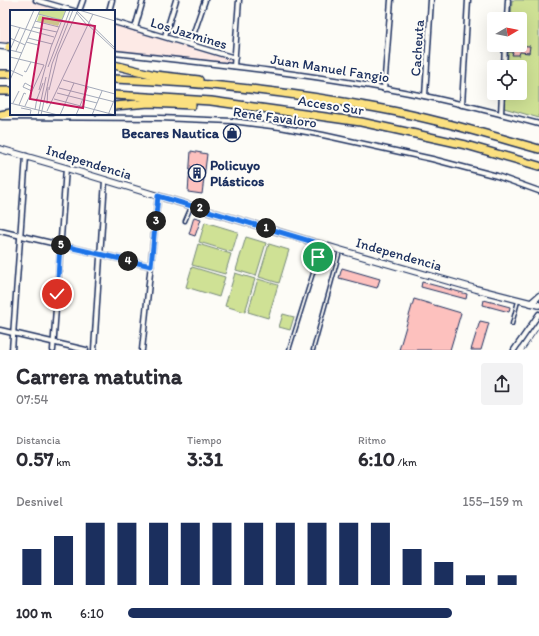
<!DOCTYPE html>
<html lang="es">
<meta charset="utf-8">
<style>
body{margin:0;font-family:Itim,sans-serif;background:#f2f2f3;color:#2b2b33;height:100vh;display:flex;flex-direction:column;font-size:15px;white-space:nowrap}
*{box-sizing:border-box;margin:0}
p{font-size:13px;color:#7c7c81}
.icon{flex:none;width:22px;height:22px;fill:none;stroke:currentColor;stroke-width:2;stroke-linecap:round;stroke-linejoin:round}
.map{position:relative;height:350px;overflow:hidden}
.drawer{display:flex;flex-direction:column;background:#fff;flex:1}
.drawer>*{flex:none}
.needle{width:26px;rotate:81deg}
.controls{position:absolute;left:487px;top:12px;display:grid;gap:8px}
.controls a{display:grid;place-items:center;width:40px;height:40px;border-radius:4px;background:#fff;box-shadow:0 4px 16px #0002;font-size:20px}
.pin{position:absolute;display:grid;place-items:center;width:34px;height:34px;color:#fff;margin:-17px;border:2px solid #fff;border-radius:50%;box-shadow:0 1px 4px #0007}
.km{position:absolute;width:20px;height:20px;margin:-10px;border-radius:50%;background:#222;color:#fff;font-size:11px;line-height:20px;text-align:center}
.round{display:grid;place-items:center;flex:none;width:42px;height:42px;border-radius:4px;background:#f2f2f3}
.overview{display:flex;align-items:center;justify-content:space-between;height:68px;padding:0 16px}
h1{font-size:22px;font-weight:700;line-height:30px}
.metrics{display:grid;grid-template-columns:repeat(3,1fr);gap:6px;height:68px;padding:4px 16px}
.metrics div{display:grid;align-content:center}
.metrics b{font-size:20px;font-weight:700}
.metrics small{font-size:11px;font-weight:400}
.metrics p{font-size:11px}
.chart{height:112px;padding:8px 16px}
.chart p{display:flex;justify-content:space-between}
.chart svg{width:100%;height:72px;margin-top:4px;stroke:#1b2f5e;stroke-width:6}
ul{padding:0 16px;list-style:none;font-size:13px}
li{display:grid;grid-template-columns:64px 48px 1fr;align-items:center;height:30px}
li i{height:10px;border-radius:5px;background:#1b2f5e}
.map>svg:first-child{display:block}
.built{fill:#fdeae6}
.green{fill:#cfe195;stroke:#75887a}
.building{fill:#fdc1be;stroke:#1b2f5e}
.lines{fill:none;stroke-linecap:round;stroke-linejoin:round}
.lane-casing{stroke:#1b2f5e;stroke-width:5}
.street-casing{stroke:#1b2f5e;stroke-width:7}
.secondary-casing{stroke:#1b2f5e;stroke-width:8}
.highway-casing{stroke:#1b2f5e;stroke-width:10}
.lane{stroke:#fdfcf7;stroke-width:2}
.street{stroke:#fdfcf7;stroke-width:4}
.secondary{stroke:#fdfcf7;stroke-width:5.5}
.highway{stroke:#fbe080;stroke-width:7}
.tram{stroke:#1b2f5e;stroke-width:1}
.route-casing{stroke:#fff;stroke-width:8}
.route{stroke:#1a73e8;stroke-width:5}
.labels{text-anchor:middle;stroke-width:4;stroke-linejoin:round;paint-order:stroke}
.street-label{font-size:14px;fill:#1b2f5e;stroke:#fdfcf7}
.poi-label{font-size:14px;font-weight:bold;fill:#1b2f5e;stroke:#fdfcf7;text-anchor:end}
.inset-road{fill:none;stroke:#a3aaba;stroke-width:1}
.view{fill:#c2185b;fill-opacity:0.15;stroke:#c2185b;stroke-width:2}
.inset-edge{fill:none;stroke:#1b2f5e;stroke-width:2}
</style>
<div class="map">
<svg width="539" height="350" viewBox="0 0 539 350">
<rect width="100%" height="100%" fill="#fdfcf7"/>
<filter id="ink" filterUnits="userSpaceOnUse"><feTurbulence type="fractalNoise" baseFrequency=".025" numOctaves="2"/><feDisplacementMap in="SourceGraphic" scale="8" xChannelSelector="R" yChannelSelector="G"/><feConvolveMatrix kernelMatrix="1 2 1 2 8 2 1 2 1" color-interpolation-filters="sRGB"/></filter>
<g filter="url(#ink)">
<g class="built">
<path d="M0 0H36L74 11H11V47L0 46Z"/>
<path d="M114 22 235 58 234 66 114 53Z"/>
</g>
<g class="green">
<path d="M512 0H539V118L504 108 505 93H520V67H507L509 45H520V19H511Z"/>
<path d="M205 222 238 232 232 252 199 242Z"/>
<path d="M246 237 266 243 256 276 236 270Z"/>
<path d="M198 244 231 254 225 274 192 265Z"/>
<path d="M269 244 289 250 279 283 259 277Z"/>
<path d="M192 267 225 277 219 297 186 287Z"/>
<path d="M235 273 255 279 245 312 225 306Z"/>
<path d="M258 279 278 285 268 318 248 312Z"/>
<path d="M283 314 294 317 290 330 279 327Z"/>
</g>
<g class="building">
<path d="M510 45 530 46 529 53 520 52 519 55H512L513 52H509Z"/>
<path d="M191 151 207 154 202 194 188 192Z"/>
<path d="M194 217 201 219 195 236 189 234Z"/>
<path d="M342 268 380 279 377 288 339 278Z"/>
<path d="M422 282 467 294 466 299 421 287Z"/>
<path d="M414 299 461 313 450 350H399Z"/>
<path d="M484 300 510 307 509 312 483 305Z"/>
<path d="M480 321 489 323 481 350H471Z"/>
</g>
<g class="lines">
<defs>
<g id="lane">
<path d="M185 221 191 207"/>
<path d="M512 324 518 301"/>
<path d="M289 350 318 257 320 245"/>
<path d="M313 350 340 251"/>
</g>
<g id="street">
<path d="M36 0 74 11"/>
<path d="M79 11 83 0"/>
<path d="M109 11 112 0"/>
<path d="M507 19 508 0"/>
<path d="M114 22 235 58"/>
<path d="M135 28 143 0"/>
<path d="M165 36 176 0"/>
<path d="M190 44 205 0"/>
<path d="M114 53C218 64 322 75 424 96 463 104 501 114 539 124"/>
<path d="M234 66 239 0"/>
<path d="M504 67 505 45"/>
<path d="M384 89 391 0"/>
<path d="M425 96 431 0"/>
<path d="M462 105 468 0"/>
<path d="M501 114 502 93"/>
<path d="M2 117 160 118 232 121 280 127 323 135 432 159 497 176 539 191"/>
<path d="M0 231 151 266"/>
<path d="M0 330 86 350"/>
<path d="M12 350 26 156"/>
<path d="M53 350 66 168"/>
<path d="M94 350 105 180"/>
<path d="M142 350 158 196"/>
<path d="M514 350 539 314"/>
</g>
<g id="secondary">
<path d="M0 46 9 47"/>
<path d="M0 149 66 168 158 196 340 250 476 289 539 305"/>
<path d="M531 303 539 296"/>
</g>
<g id="highway">
<path d="M9 47 11 48"/>
<path d="M114 65 155 75 199 80"/>
<path d="M0 74H11"/>
<path d="M114 79C202 82 291 92 377 108 432 118 485 134 539 149"/>
<path d="M0 91H11"/>
<path d="M114 95 211 101 361 122 466 145 539 166"/>
<path d="M114 106 149 103 192 105"/>
<path d="M0 115 11 113"/>
</g>
</defs>
<use href="#lane" class="lane-casing"/>
<use href="#street" class="street-casing"/>
<use href="#secondary" class="secondary-casing"/>
<use href="#highway" class="highway-casing"/>
<use href="#lane" class="lane"/>
<use href="#street" class="street"/>
<use href="#secondary" class="secondary"/>
<use href="#highway" class="highway"/>
<path class="tram" d="M524 350 539 328"/>
</g>
</g>
<g class="lines" filter="url(#ink)">
<defs>
<path id="route" d="M57 294 60 245 151 266 158 196 320 244 318 257"/>
</defs>
<use href="#route" class="route-casing"/>
<use href="#route" class="route"/>
</g>
<defs>
<symbol id="shop-ring" viewBox="-11 -11 22 22"><circle r="9.5" fill="#fdfcf7" stroke="#1b2f5e" stroke-width="1.5"/><path d="M-5-2.5h2.3a2.7 3.5 0 0 1 5.4 0H5L5.5 6h-11ZM-1.5-2.5h3a1.5 2.3 0 0 0-3 0Z" fill="#1b2f5e"/></symbol>
<symbol id="building-ring" viewBox="-11 -11 22 22"><circle r="9.5" fill="#fdfcf7" stroke="#1b2f5e" stroke-width="1.5"/><path d="M-4-6H4V6H1V3H-1V6H-4ZM-2.5-4.3h1.7v1.8h-1.7ZM.8-4.3h1.7v1.8H.8ZM-2.5-1h1.7V.8h-1.7ZM.8-1h1.7V.8H.8Z" fill="#1b2f5e"/></symbol>
</defs>
<g fill-rule="evenodd">
<use href="#shop-ring" x="222" y="123" width="20" height="20"/>
<use href="#building-ring" x="187" y="163" width="20" height="20"/>
</g>
<g class="labels">
<g class="street-label">
<text transform="translate(189 33) rotate(17)" y="5">Los Jazmines</text>
<text transform="translate(417 48) rotate(-86)" y="5">Cacheuta</text>
<text transform="translate(330 68) rotate(9)" y="5">Juan Manuel Fangio</text>
<text transform="translate(331 105) rotate(9)" y="5">Acceso Sur</text>
<text transform="translate(275 117) rotate(8)" y="5">René Favaloro</text>
<text transform="translate(89 162) rotate(17)" y="5">Independencia</text>
<text transform="translate(399 254) rotate(16)" y="5">Independencia</text>
</g>
<g class="poi-label">
<text x="219" y="138">Becares Nautica</text>
<text x="210" y="170" text-anchor="start">Policuyo<tspan x="210" dy="16">Plásticos</tspan></text>
</g>
</g>
<g transform="translate(10 10)">
<rect width="105" height="105" fill="#fdfcf7"/>
<path d="M30 0H56L52 10 28 4ZM29 5 51 10 48 16 27 11Z" fill="#cfe195"/>
<path class="inset-road" d="M66 0 105 38M69 0 105 11M66 2 76 14M28 4 52 10M25 11 49 17M77 14 105 40M0 15 44 27M10 17 0 40 12 43M23 17 47 22M0 28 15 35M18 28 42 34M16 32 28 35M6 41 24 0M0 47 34 55M38 57 60 0M0 60 13 66M14 61 16 62 21 52M0 70 30 0M53 70 105 84M49 78 105 92M29 80 41 37 56 0M39 80 48 44 68 0M22 81 13 77 15 73 24 78M47 83 87 93M27 89 33 73M44 89 105 105M0 93 48 105M3 93 9 81M37 94 38 77M9 95 14 83 16 84M15 96 34 55M11 98 21 100 20 105M25 100 27 88M37 101 83 4M28 105 36 67M31 105 42 54 63 0M50 105 64 73M66 105 78 77M82 105 92 81M98 105 105 88"/>
<path class="view" d="M33 8 85 16 73 98 20 89Z"/>
<rect width="105" height="105" class="inset-edge"/>
</g>
</svg>
<div class="controls">
<a><svg class="needle" viewBox="-14 -14 28 28"><path d="M0-13l5 13h-10z" fill="#e53935"/><path d="M0 13l5-13h-10z" fill="#7c7c81"/></svg></a>
<a><svg class="icon" aria-label="locate" viewBox="0 0 24 24"><circle cx="12" cy="12" r="6"/><path d="M12 2v4M12 18v4M2 12h4M18 12h4"/></svg></a>
</div>
<div class="pin" style="left:318px;top:257px;background:#1e9e55"><svg class="icon" aria-label="arrive" viewBox="0 0 24 24"><path d="M6 21V4h12l-3 4 3 4H6"/></svg></div>
<div class="pin" style="left:57px;top:294px;background:#d93025"><svg class="icon" aria-label="check" viewBox="0 0 24 24"><path d="M5 12l5 5 9-10"/></svg></div>
<b class="km" style="left:266px;top:228px">1</b>
<b class="km" style="left:200px;top:208px">2</b>
<b class="km" style="left:156px;top:221px">3</b>
<b class="km" style="left:128px;top:261px">4</b>
<b class="km" style="left:61px;top:245px">5</b>
</div>
<section class="drawer">
<div class="overview"><div><h1>Carrera matutina</h1><p>07:54</p></div><a class="round"><svg class="icon" aria-label="share" viewBox="0 0 24 24"><path d="M12 15V3M7 8l5-5 5 5M5 13v7h14v-7"/></svg></a></div>
<div class="metrics">
<div><p>Distancia</p><b>0.57<small> km</small></b></div>
<div><p>Tiempo</p><b>3:31</b></div>
<div><p>Ritmo</p><b>6:10<small> /km</small></b></div>
</div>
<div class="chart"><p><span>Desnivel</span>155–159 m</p>
<svg viewBox="0 0 160 44" preserveAspectRatio="none"><path d="M5 44V22M15 44V14M25 44V6M35 44V6M45 44V6M55 44V6M65 44V6M75 44V6M85 44V6M95 44V6M105 44V6M115 44V6M125 44V22M135 44V30M145 44V38M155 44V38"/></svg>
</div>
<ul>
<li><b>100 m</b>6:10<i style="width:82%"></i></li>
</ul>
</section>
